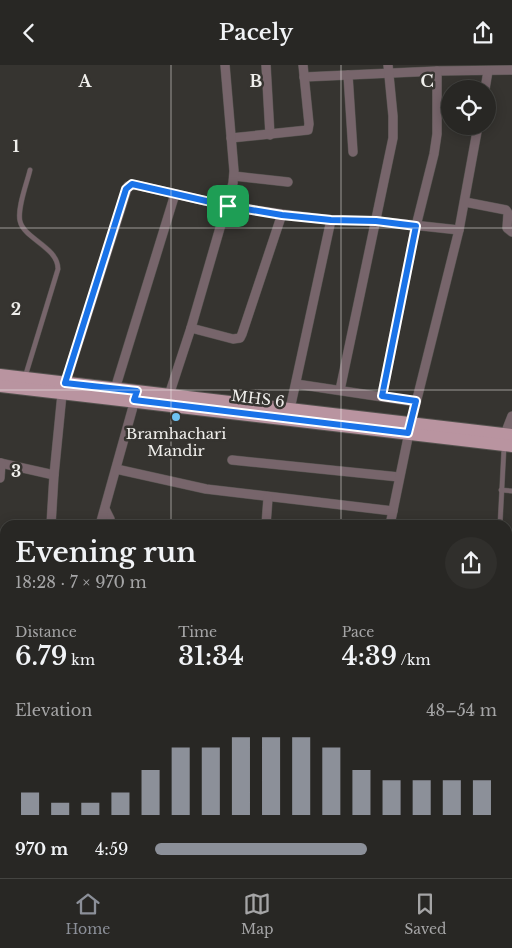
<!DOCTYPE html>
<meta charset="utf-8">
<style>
body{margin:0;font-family:"Libre Baskerville",serif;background:#302f2c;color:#f1f3f6;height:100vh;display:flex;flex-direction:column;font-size:19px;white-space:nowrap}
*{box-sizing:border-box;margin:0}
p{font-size:16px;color:#a5a5a6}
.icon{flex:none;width:28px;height:28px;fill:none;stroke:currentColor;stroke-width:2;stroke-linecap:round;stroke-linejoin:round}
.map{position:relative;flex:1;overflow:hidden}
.sheet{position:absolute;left:0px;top:455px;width:512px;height:359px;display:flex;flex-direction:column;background:#282724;border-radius:15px 15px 0 0;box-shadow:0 2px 12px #0003,0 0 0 1px #444441}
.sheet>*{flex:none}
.fabs{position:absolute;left:441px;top:15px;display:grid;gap:10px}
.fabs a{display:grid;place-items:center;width:55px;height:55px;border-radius:50%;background:#282724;box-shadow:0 2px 12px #0003,0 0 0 1px #444441;font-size:25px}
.pin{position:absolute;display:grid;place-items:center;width:42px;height:42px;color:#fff;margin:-21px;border-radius:10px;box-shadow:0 2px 8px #0006}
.round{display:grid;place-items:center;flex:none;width:52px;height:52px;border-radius:26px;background:#302f2c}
.overview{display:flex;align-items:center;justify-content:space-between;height:85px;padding:0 15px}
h1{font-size:28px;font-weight:600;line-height:38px}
.stats{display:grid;grid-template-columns:repeat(3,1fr);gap:8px;height:85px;padding:5px 15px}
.stats div{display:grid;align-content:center}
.stats b{font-size:25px;font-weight:600}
.stats small{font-size:14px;font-weight:400}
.stats p{font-size:14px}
.chart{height:140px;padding:10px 15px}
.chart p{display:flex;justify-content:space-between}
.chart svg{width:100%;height:90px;margin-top:5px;stroke:#8c9099;stroke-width:6}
ul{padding:0 15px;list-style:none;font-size:16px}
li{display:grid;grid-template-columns:80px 60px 1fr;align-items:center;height:38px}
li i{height:12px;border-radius:6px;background:#8c9099}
header{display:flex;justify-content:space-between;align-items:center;height:65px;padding:0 15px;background:#282724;font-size:22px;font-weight:600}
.tab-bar{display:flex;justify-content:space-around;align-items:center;height:70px;border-top:1px solid #444441;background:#282724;font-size:14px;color:#a5a5a6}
.tab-bar a{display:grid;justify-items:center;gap:2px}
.tab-bar .current{color:#8c9099}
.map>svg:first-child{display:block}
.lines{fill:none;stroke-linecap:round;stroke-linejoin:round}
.lane-casing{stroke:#54524e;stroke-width:5.5}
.street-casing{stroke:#54524e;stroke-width:10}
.primary-casing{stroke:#54524e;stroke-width:14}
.lane{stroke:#77656b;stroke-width:4.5}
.street{stroke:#77656b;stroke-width:9}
.primary{stroke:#b994a0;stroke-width:12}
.route-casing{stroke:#fff;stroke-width:10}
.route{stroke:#1a73e8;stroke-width:6}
.grid{fill:none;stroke:#f0efec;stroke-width:1;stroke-opacity:0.55}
.poi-dot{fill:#6ec2f3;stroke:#363430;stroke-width:2}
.labels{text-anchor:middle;stroke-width:5;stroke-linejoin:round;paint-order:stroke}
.street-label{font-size:15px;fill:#f0efec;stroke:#363430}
.poi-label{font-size:15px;fill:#f0efec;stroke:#363430}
.grid-label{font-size:16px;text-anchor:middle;font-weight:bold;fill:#f0efec;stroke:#363430;stroke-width:5;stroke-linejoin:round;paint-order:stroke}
</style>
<header><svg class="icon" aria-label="back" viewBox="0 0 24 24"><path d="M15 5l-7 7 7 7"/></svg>Pacely<svg class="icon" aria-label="share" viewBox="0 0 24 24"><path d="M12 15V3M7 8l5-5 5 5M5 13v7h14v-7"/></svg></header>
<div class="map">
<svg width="512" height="813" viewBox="0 0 512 813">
<rect width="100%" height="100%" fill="#363430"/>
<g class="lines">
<defs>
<g id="lane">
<path d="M25 312 58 204C58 182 24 174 20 156 17 143 27 118 30 105"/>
<path d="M501 425 512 426"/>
<path d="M500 460 504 383"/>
<path d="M508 549 512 551"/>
<path d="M508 751 512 753"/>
</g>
<g id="street">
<path d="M266 0 270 70"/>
<path d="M348 10 353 87"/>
<path d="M304 12 437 6 512 5"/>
<path d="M485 24 488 6"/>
<path d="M231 73 308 65 309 59 303 0"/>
<path d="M234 111 288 117"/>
<path d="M465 137 506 145 508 148 507 163 512 167"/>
<path d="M191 263 233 274 240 273 242 269 282 149"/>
<path d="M296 319 416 337"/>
<path d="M115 324 175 129"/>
<path d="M340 325 393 73V51L388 0"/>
<path d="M169 330 191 263 233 118 234 106 225 0"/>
<path d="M382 331 416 161 434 89 437 69V6"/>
<path d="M290 344 331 155"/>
<path d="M505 369 512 351"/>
<path d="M232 395 399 412"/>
<path d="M0 398 54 410"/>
<path d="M116 404 206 424 393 446"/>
<path d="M0 413 1 398"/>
<path d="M105 444 110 454 111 460"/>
<path d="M51 460 54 410 62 329 128 121 136 120 228 141 282 149 331 155 376 156 459 165"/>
<path d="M100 460 136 331"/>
<path d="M266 460 268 433"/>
<path d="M390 460 411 358 459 165 478 61"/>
<path d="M0 491H5"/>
<path d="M0 542H5"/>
<path d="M0 594H5"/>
<path d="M0 686 5 685"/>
<path d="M0 774H5"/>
<path d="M508 783 512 784"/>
<path d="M43 809V813"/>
<path d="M250 809 252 813"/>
<path d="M422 809 432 813"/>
<path d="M325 812 337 809"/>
<path d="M120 813 121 809"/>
<path d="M176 813V809"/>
<path d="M197 813 210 809"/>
<path d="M369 813 370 809"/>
<path d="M470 813 471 809"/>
</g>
<g id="primary">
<path d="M0 310 512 370"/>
<path d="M0 321 512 381"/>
</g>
</defs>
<use href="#lane" class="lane-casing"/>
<use href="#street" class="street-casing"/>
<use href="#primary" class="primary-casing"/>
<use href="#lane" class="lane"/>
<use href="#street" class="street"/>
<use href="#primary" class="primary"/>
</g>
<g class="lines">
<defs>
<path id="route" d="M132 119 228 141 282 150 331 155 376 156 416 161 382 331 416 336 408 368 134 335 137 326 65 318 126 124Z"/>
</defs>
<use href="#route" class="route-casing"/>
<use href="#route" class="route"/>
</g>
<path class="grid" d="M171 0V460M341 0V460M0 163H512M0 325H512M0 488H5M508 488H512M0 650H5M508 650H512M171 809V813M341 809V813"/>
<circle class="poi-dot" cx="176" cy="352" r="5"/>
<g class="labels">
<g class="street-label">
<text transform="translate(258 334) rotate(7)" y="5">MHS 6</text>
</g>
<g class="poi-label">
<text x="176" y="374">Bramhachari<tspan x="176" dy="17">Mandir</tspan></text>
</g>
</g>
<g class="grid-label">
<text x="85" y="22">A</text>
<text x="256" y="22">B</text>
<text x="427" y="22">C</text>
<text x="16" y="87">1</text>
<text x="16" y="250">2</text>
<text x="16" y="412">3</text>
</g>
</svg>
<div class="fabs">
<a><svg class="icon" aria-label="locate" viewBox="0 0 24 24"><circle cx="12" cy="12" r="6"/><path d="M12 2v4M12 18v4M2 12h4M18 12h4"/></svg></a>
</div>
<div class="pin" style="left:228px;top:141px;background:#1e9e55"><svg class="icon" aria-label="arrive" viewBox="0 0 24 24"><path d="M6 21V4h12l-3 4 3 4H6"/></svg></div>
<section class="sheet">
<div class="overview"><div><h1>Evening run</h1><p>18:28 · 7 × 970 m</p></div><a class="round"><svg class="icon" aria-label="share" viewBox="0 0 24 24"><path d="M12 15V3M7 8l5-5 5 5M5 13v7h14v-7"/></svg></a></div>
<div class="stats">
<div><p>Distance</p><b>6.79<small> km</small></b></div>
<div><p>Time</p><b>31:34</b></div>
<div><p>Pace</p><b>4:39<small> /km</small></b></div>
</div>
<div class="chart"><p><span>Elevation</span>48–54 m</p>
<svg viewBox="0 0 160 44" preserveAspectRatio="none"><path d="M5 44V33M15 44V38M25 44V38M35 44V33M45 44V22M55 44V11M65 44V11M75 44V6M85 44V6M95 44V6M105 44V11M115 44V22M125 44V27M135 44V27M145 44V27M155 44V27"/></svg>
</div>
<ul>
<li><b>970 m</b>4:59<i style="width:62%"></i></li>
</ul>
</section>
</div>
<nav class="tab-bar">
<a class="current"><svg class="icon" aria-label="home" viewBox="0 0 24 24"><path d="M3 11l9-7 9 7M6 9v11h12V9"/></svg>Home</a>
<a><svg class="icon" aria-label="map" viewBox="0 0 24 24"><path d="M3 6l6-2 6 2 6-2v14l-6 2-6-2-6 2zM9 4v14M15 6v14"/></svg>Map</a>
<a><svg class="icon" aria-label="saved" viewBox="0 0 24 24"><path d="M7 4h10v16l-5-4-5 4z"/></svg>Saved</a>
</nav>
